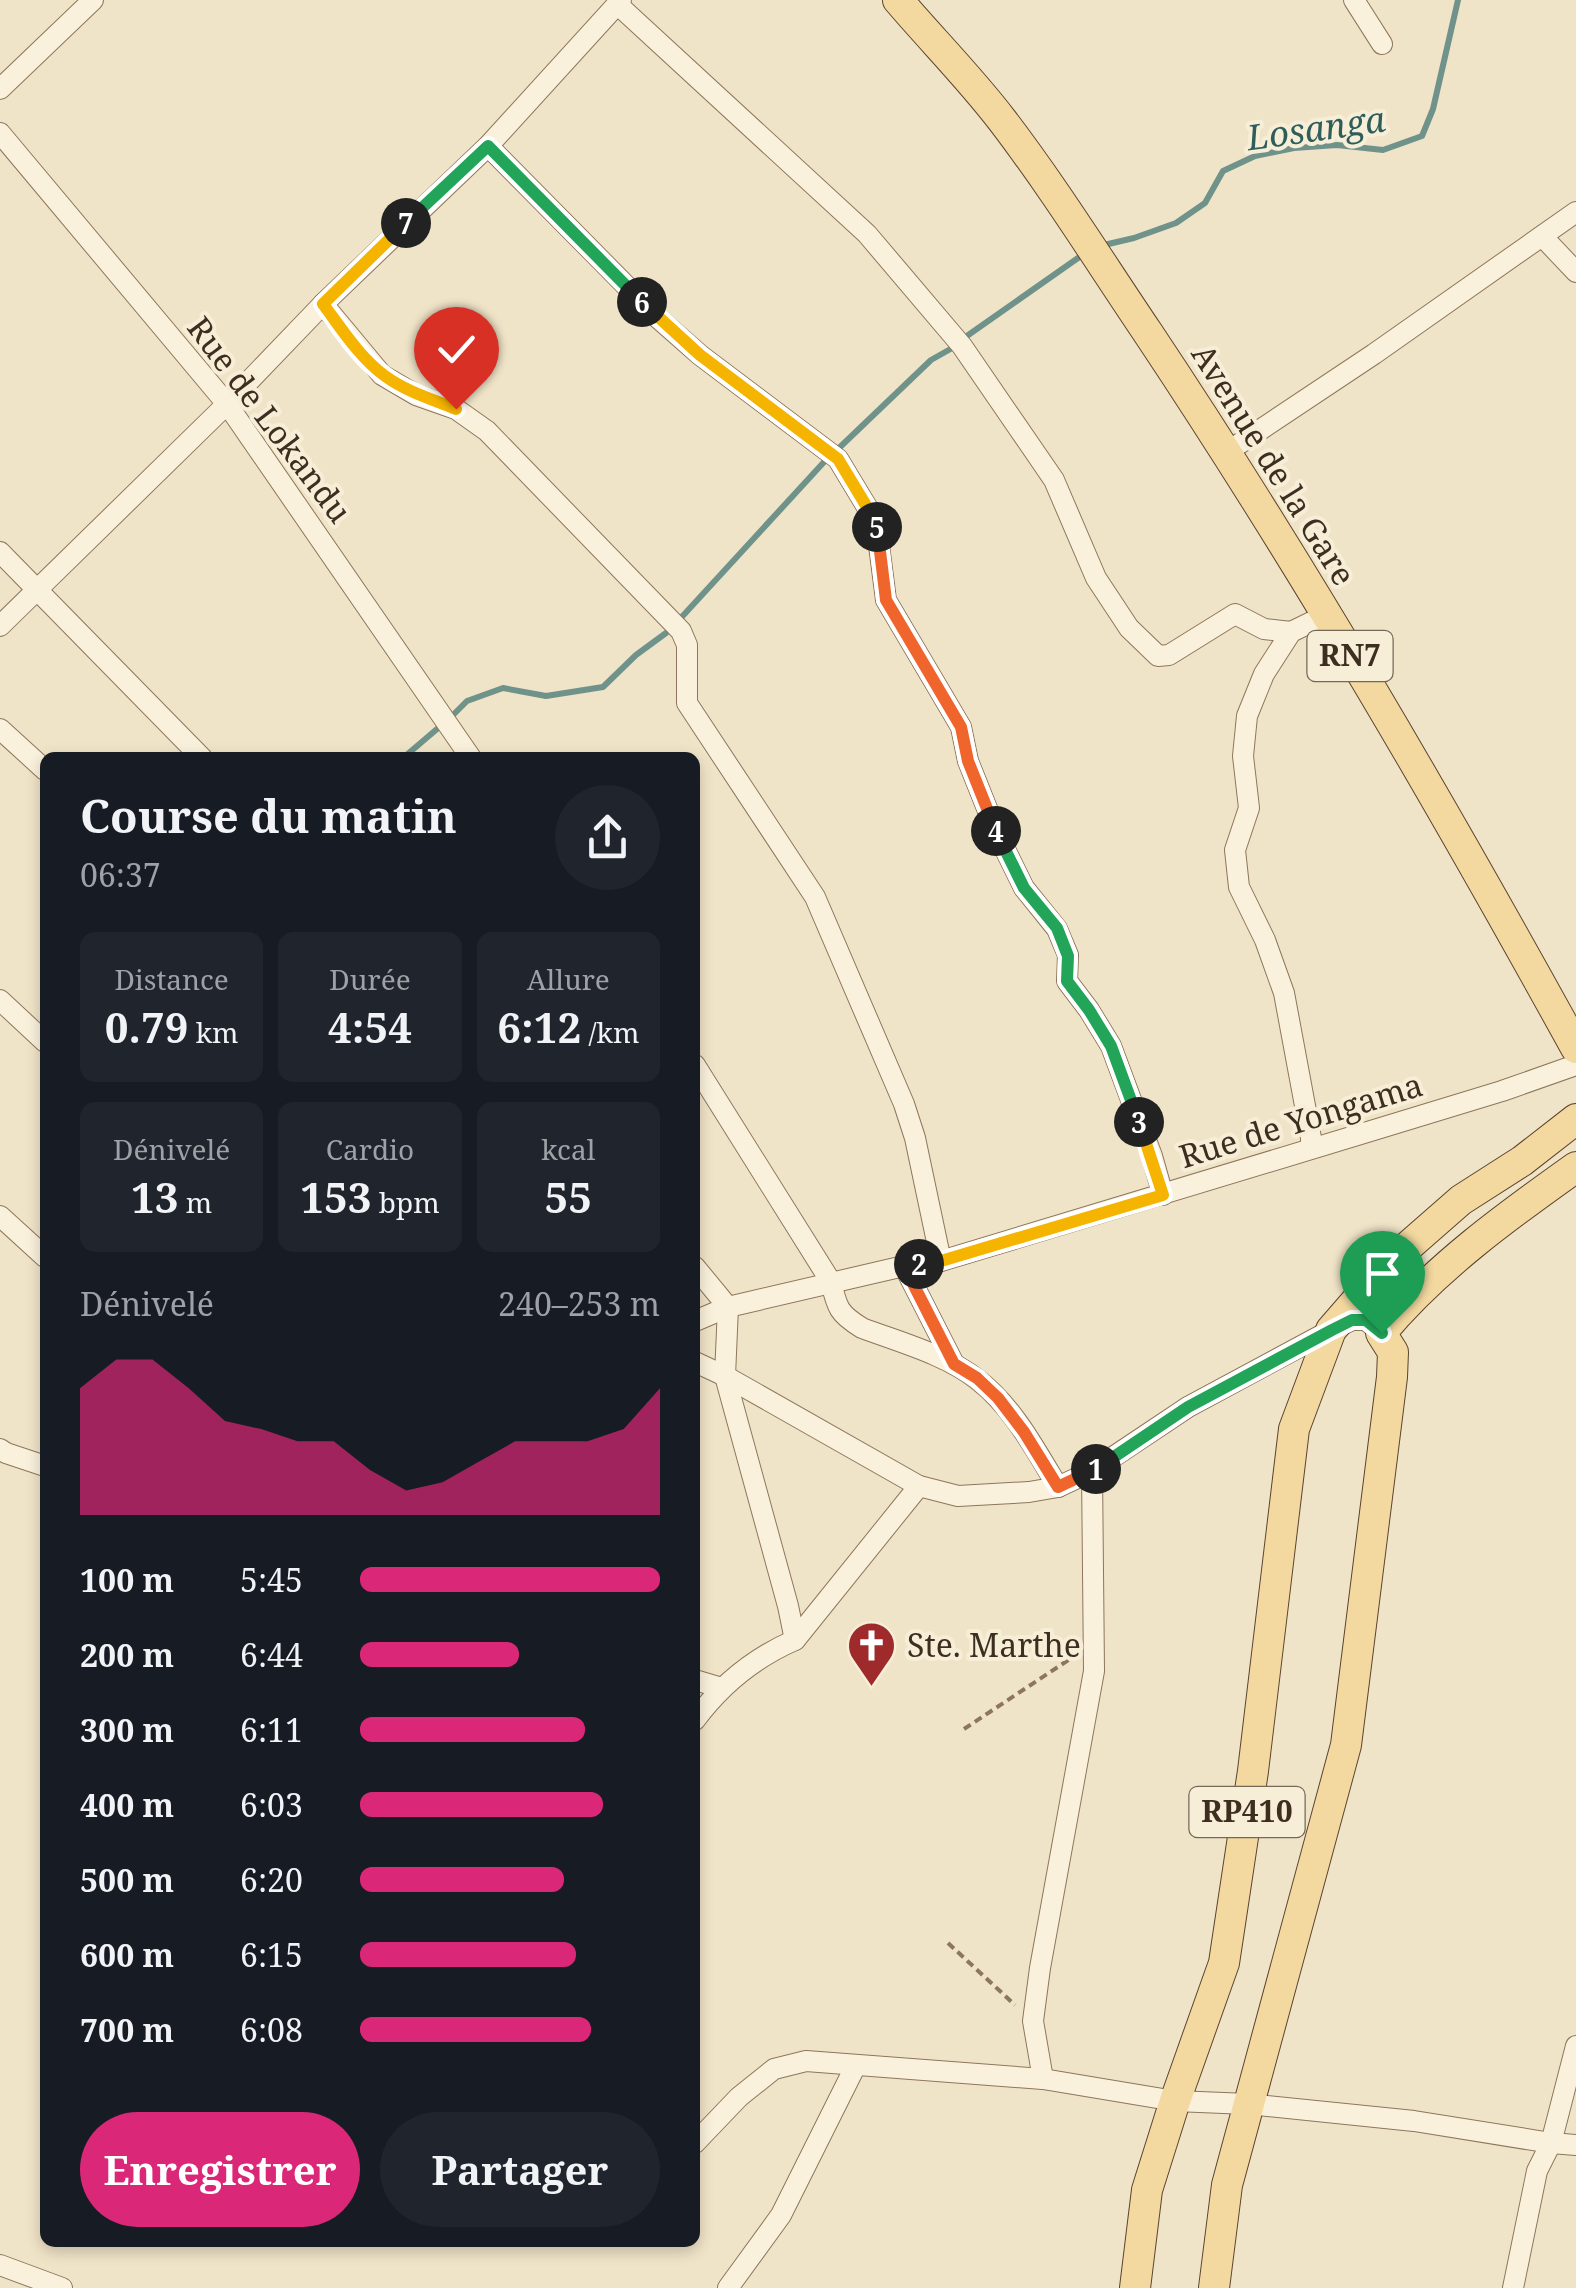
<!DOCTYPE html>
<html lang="fr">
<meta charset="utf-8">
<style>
body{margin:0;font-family:"Noto Serif",serif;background:#20242c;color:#f1f3f6;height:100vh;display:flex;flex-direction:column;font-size:38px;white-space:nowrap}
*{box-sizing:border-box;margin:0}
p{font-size:32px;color:#9ea1a6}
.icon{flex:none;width:55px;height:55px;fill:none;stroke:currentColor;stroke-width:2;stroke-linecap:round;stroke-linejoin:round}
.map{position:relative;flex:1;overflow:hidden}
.drawer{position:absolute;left:40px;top:752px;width:660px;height:1495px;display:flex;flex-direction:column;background:#171b24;border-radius:15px;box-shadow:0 5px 15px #0003}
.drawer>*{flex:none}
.pin{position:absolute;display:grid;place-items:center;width:85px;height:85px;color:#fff;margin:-102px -42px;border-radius:50% 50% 50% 0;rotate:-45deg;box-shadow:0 0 10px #0007}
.pin .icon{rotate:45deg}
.km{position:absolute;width:50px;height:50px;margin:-25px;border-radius:50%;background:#222;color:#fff;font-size:28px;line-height:50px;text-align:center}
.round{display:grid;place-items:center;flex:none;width:105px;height:105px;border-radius:52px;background:#20242c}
.overview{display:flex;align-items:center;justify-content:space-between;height:170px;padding:0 40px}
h1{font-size:45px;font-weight:700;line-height:75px}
.figures{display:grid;grid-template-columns:repeat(3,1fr);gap:15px;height:170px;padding:10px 40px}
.figures div{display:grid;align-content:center;border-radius:15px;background:#20242c;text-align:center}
.figures b{font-size:42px;font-weight:700}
.figures small{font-size:28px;font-weight:400}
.figures p{font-size:28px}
.chart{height:280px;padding:20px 40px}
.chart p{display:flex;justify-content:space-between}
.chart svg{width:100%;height:180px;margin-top:10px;fill:#db2777;opacity:.7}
.primary-button{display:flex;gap:20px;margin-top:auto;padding:20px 40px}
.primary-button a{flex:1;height:115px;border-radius:60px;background:#db2777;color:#fff;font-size:40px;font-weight:700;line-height:115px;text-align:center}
.primary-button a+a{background:#20242c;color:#f1f3f6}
ul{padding:0 40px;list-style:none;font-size:32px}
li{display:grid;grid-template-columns:160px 120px 1fr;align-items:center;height:75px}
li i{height:25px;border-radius:12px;background:#db2777}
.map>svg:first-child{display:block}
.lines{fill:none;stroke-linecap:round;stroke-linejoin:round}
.stream{stroke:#6f938a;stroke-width:6}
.minor-casing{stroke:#8d765c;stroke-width:22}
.primary-casing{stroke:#5b4430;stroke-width:32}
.path{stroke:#8d765c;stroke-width:4;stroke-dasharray:8 5;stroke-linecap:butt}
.minor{stroke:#faf1dc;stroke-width:20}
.primary{stroke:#f3d9a0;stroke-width:30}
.split-1-casing{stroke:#fff;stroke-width:20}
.split-2-casing{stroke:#fff;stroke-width:20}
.split-3-casing{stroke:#fff;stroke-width:20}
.split-4-casing{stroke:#fff;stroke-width:20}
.split-5-casing{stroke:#fff;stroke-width:20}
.split-6-casing{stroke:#fff;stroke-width:20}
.split-7-casing{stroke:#fff;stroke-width:20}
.split-8-casing{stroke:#fff;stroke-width:20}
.split-1{stroke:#22a559;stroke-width:12}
.split-2{stroke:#f0652b;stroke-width:12}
.split-3{stroke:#f5b400;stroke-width:12}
.split-4{stroke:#22a559;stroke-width:12}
.split-5{stroke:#f0652b;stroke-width:12}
.split-6{stroke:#f5b400;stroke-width:12}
.split-7{stroke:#22a559;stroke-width:12}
.split-8{stroke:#f5b400;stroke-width:12}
.labels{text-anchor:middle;stroke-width:8;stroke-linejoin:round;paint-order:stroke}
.shield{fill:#f7eed8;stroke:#756857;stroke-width:2.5}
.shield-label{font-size:30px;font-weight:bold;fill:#3d2e20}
.street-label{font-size:32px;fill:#3d2e20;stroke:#f7eed8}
.poi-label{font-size:32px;fill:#3d2e20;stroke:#f7eed8;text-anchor:start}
.water-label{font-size:35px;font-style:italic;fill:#2f5d5a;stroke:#f7eed8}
</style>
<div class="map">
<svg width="1576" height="2288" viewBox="0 0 1576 2288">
<rect width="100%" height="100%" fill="#f0e4c8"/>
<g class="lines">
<g class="stream">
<path d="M1104 245 1134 238 1176 223 1205 203 1223 171 1255 156 1294 148 1337 145 1383 150 1422 136 1433 109 1458 0"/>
<path d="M964 338 1078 258"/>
<path d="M839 448 931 360 954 347"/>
<path d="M679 620 824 462"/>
<path d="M450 718 467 701 503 688 546 696 603 687 636 655 666 633"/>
<path d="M403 758 437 729"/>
</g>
<defs>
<g id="minor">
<path d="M1354 0 1382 44"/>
<path d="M617 4 867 234 962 346 1054 480 1096 578 1129 628 1158 656 1169 655 1235 614 1264 629 1291 632"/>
<path d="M0 89 93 0"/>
<path d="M0 133 227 404 471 758"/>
<path d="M488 146 659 319 700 355 838 459 876 522 886 600 961 727 968 761 996 831 1024 888 1057 929 1068 955 1067 981 1089 1010 1111 1046 1152 1156 1163 1195"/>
<path d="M1542 236 1576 272"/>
<path d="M323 304 382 375 416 395 456 409 487 431 681 631 687 645V703L815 897 904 1104 915 1138 941 1261"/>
<path d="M1227 452 1374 354 1576 212"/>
<path d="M0 552 202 758"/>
<path d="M0 626 227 404 323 304 488 146 621 0"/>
<path d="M0 729 45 770"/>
<path d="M0 1000 45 1042"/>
<path d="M695 1065 831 1282C837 1308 839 1314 862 1328 899 1342 947 1355 978 1380 1013 1407 1035 1449 1058 1487"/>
<path d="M1311 1148V1138L1284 993 1265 940 1239 887 1235 850 1249 808 1243 756 1247 716 1264 674 1291 632 1326 615"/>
<path d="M0 1216 45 1257"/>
<path d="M904 1266 954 1364"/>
<path d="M695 1267 728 1307 725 1376 788 1606 795 1640"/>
<path d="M695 1321 728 1307 904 1266 941 1261 1374 1130 1502 1091 1576 1065"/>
<path d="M695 1362 725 1376 919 1486 958 1496 1029 1492 1058 1487 1092 1471 1188 1407 1331 1330 1352 1320H1366L1381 1333"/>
<path d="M0 1449 6 1453 45 1466"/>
<path d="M695 1680 722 1688"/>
<path d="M695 1720C721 1685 756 1657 795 1640L919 1486"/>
<path d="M1043 2079 1033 2021 1040 1968 1094 1671 1092 1471"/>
<path d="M695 2143 739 2097 774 2069 806 2061 1043 2079 1175 2101 1248 2104 1414 2121 1551 2143 1576 2145"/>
<path d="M0 2265 62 2288"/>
<path d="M728 2288 781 2215 856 2065"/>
<path d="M1513 2288 1537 2171 1551 2143 1576 2046"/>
</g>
<g id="primary">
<path d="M898 0C932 40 970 78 1002 120 1054 188 1100 262 1148 333 1302 564 1442 805 1576 1048"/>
<path d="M1135 2288 1147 2190 1175 2101 1224 1963 1253 1771 1294 1429 1331 1330 1364 1292 1405 1249 1461 1200 1522 1161 1576 1119"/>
<path d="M1214 2288 1227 2185 1346 1745 1392 1377 1393 1352 1381 1333C1435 1268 1507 1216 1576 1167"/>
</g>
</defs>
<use href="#minor" class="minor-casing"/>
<use href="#primary" class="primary-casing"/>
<g class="path">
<path d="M964 1729 1073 1657"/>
<path d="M948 1943 1015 2005"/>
</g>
<use href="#minor" class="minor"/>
<use href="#primary" class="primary"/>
</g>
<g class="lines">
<defs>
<path id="split-1" d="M1096 1469 1188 1407 1332 1330 1352 1320H1366L1382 1333"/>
<path id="split-2" d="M919 1264 904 1266 954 1364 977 1378 998 1398 1024 1432 1058 1487 1096 1469"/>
<path id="split-3" d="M919 1264 941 1261 1163 1195 1139 1122"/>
<path id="split-4" d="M996 831 1024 888 1057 928 1068 956 1067 981 1089 1010 1111 1046 1139 1122"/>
<path id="split-5" d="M877 527 886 600 961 727 968 761 996 831"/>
<path id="split-6" d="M642 302 700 355 838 459 876 522 877 527"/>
<path id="split-7" d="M406 223 488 146 642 302"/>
<path id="split-8" d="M406 223 323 304C341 328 360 358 385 376 407 392 432 399 456 409"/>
</defs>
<use href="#split-1" class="split-1-casing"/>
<use href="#split-2" class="split-2-casing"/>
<use href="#split-3" class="split-3-casing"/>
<use href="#split-4" class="split-4-casing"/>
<use href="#split-5" class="split-5-casing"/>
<use href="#split-6" class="split-6-casing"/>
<use href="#split-7" class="split-7-casing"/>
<use href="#split-8" class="split-8-casing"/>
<use href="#split-1" class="split-1"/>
<use href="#split-2" class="split-2"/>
<use href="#split-3" class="split-3"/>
<use href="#split-4" class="split-4"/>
<use href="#split-5" class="split-5"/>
<use href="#split-6" class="split-6"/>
<use href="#split-7" class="split-7"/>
<use href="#split-8" class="split-8"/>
</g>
<defs>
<symbol id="church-pin" viewBox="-11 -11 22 30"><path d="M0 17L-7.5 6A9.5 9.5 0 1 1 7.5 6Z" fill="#9e2a2b" stroke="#f7eed8"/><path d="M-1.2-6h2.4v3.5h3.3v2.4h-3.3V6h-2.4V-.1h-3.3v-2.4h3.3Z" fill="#fff"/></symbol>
</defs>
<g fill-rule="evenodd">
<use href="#church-pin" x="844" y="1618" width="55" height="75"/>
</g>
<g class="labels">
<g class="shield">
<rect x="1307.5" y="631" width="85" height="50" rx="8"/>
<rect x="1189.5" y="1787" width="115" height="50" rx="8"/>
</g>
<g class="shield-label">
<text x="1350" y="666">RN7</text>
<text x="1247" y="1822">RP410</text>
</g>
<g class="street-label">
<text transform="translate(269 420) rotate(53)" y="11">Rue de Lokandu</text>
<text transform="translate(1273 465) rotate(58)" y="11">Avenue de la Gare</text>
<text transform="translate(1301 1121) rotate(-17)" y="11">Rue de Yongama</text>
</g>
<g class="poi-label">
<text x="907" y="1657">Ste. Marthe</text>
</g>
<g class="water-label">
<text transform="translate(1316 129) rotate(-8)" y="12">Losanga</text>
</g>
</g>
</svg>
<div class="pin" style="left:1382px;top:1333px;background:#1e9e55"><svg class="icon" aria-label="arrive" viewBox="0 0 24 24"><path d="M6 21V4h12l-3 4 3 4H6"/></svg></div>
<div class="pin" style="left:456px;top:409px;background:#d93025"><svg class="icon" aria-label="check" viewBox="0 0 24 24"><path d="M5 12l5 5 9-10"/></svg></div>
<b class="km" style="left:1096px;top:1469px">1</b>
<b class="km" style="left:919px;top:1264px">2</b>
<b class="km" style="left:1139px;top:1122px">3</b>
<b class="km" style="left:996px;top:831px">4</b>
<b class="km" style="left:877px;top:527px">5</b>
<b class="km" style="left:642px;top:302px">6</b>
<b class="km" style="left:406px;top:223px">7</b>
<section class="drawer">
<div class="overview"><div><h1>Course du matin</h1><p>06:37</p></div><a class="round"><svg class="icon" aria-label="share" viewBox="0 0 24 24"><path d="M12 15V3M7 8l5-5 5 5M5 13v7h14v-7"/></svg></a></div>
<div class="figures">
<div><p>Distance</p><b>0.79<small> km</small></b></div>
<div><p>Durée</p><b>4:54</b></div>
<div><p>Allure</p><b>6:12<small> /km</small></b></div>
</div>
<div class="figures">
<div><p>Dénivelé</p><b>13<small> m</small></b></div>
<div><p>Cardio</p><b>153<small> bpm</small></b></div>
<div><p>kcal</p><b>55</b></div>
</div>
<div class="chart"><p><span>Dénivelé</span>240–253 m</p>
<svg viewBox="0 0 160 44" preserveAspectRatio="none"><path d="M0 44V13L10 6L20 6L30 13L40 21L50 23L60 26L70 26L80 33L90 38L100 36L110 31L120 26L130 26L140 26L150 23L160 13V44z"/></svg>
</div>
<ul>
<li><b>100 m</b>5:45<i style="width:100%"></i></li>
<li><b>200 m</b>6:44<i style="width:53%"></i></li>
<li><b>300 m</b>6:11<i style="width:75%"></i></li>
<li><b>400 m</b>6:03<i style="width:81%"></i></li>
<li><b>500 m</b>6:20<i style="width:68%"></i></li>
<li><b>600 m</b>6:15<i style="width:72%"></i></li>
<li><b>700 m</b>6:08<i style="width:77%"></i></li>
</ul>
<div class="primary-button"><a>Enregistrer</a><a>Partager</a></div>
</section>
</div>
